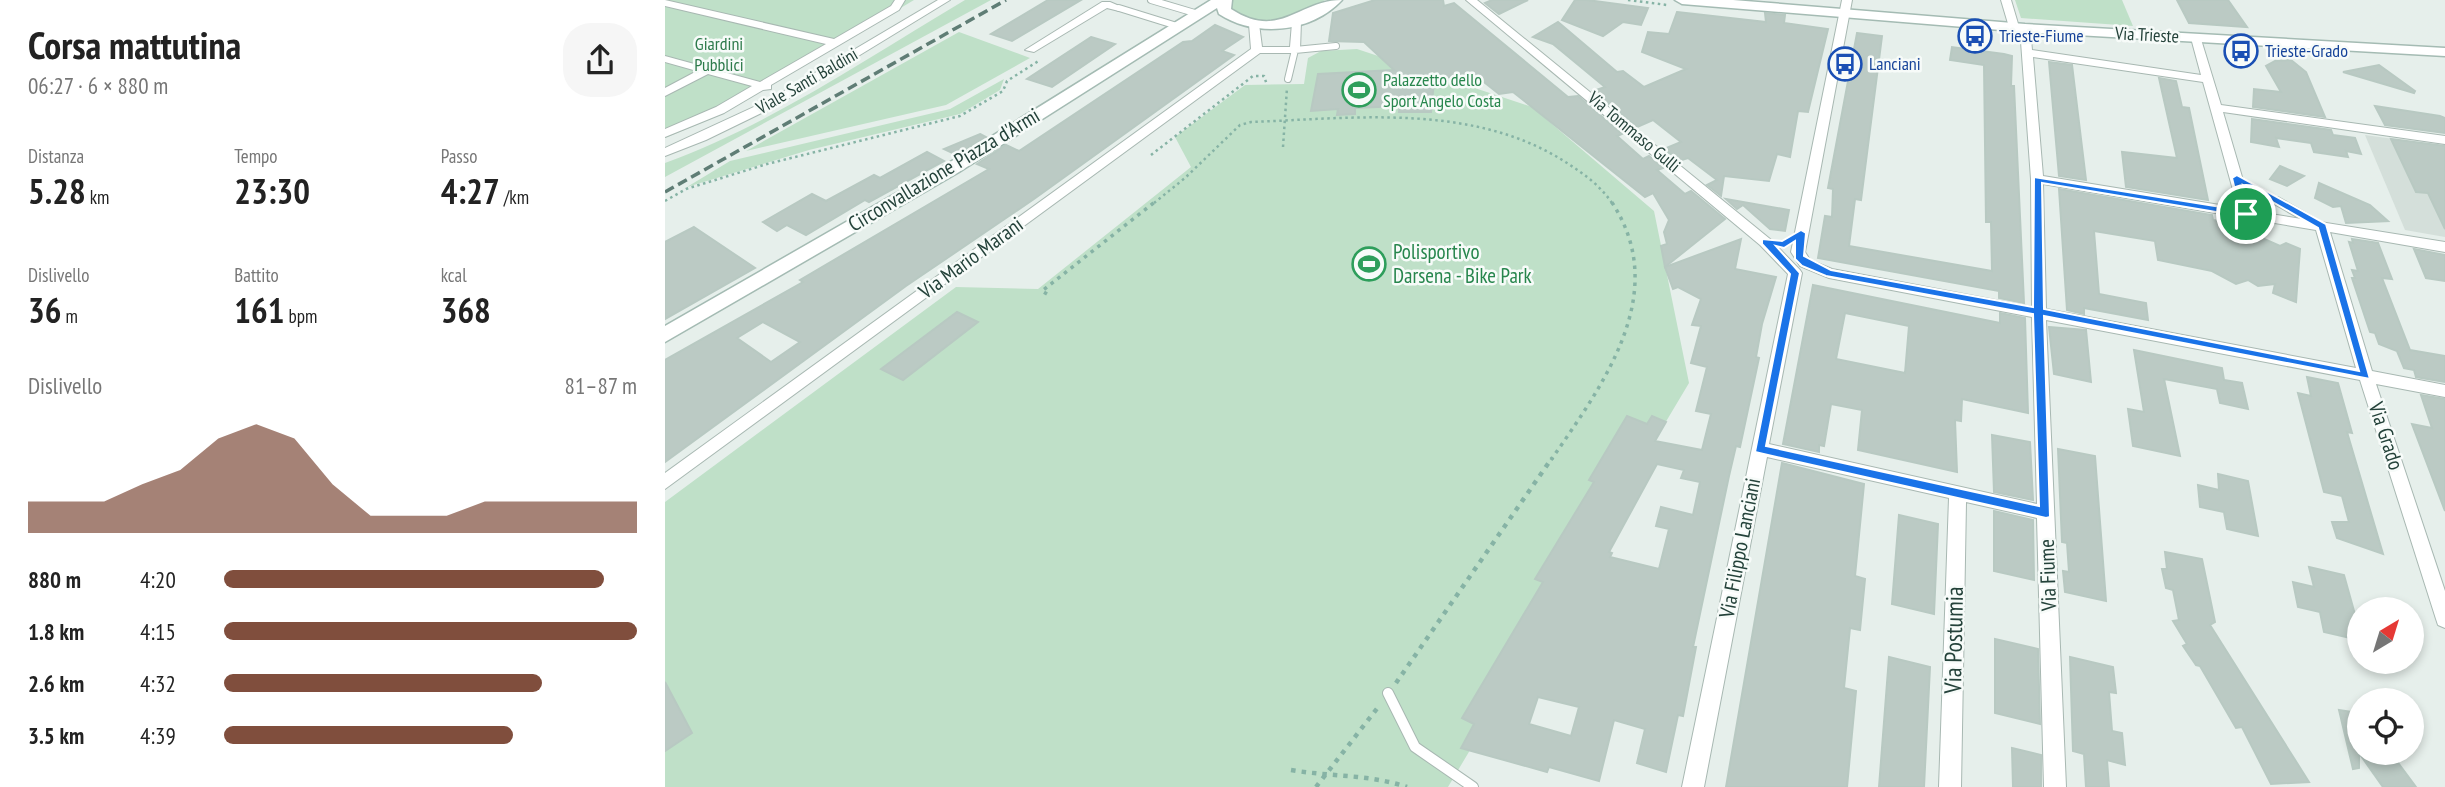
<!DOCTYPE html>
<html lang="it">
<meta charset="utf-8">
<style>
body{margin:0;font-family:"PT Sans Narrow",sans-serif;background:#f6f6f6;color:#222;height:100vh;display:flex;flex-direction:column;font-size:26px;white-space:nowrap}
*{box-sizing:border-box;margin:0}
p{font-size:23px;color:#767676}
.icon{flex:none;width:38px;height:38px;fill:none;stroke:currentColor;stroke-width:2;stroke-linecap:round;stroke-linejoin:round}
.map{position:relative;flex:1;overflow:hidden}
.details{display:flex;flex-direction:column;background:#fff;width:665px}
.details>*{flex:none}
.needle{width:46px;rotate:38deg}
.fabs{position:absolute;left:1682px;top:597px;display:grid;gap:14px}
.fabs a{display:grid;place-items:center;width:77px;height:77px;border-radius:50%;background:#fff;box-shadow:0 4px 10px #0003;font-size:35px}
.pin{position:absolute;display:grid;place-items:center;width:60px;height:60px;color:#fff;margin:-30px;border:4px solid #fff;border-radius:50%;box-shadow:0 2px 7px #0007}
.round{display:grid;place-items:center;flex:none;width:74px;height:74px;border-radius:28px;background:#f6f6f6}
.head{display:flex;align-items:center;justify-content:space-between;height:119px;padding:0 28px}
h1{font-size:38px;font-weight:600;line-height:52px}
.metrics{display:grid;grid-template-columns:repeat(3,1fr);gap:10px;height:119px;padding:7px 28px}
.metrics div{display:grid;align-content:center}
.metrics b{font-size:35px;font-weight:600}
.metrics small{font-size:19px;font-weight:400}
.metrics p{font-size:19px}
.chart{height:196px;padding:14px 28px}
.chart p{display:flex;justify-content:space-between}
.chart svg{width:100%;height:126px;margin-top:7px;fill:#804e3d;opacity:.7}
ul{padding:0 28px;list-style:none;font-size:23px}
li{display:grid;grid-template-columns:112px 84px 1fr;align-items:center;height:52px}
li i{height:18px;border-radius:9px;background:#804e3d}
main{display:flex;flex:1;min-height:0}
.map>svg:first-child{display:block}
.built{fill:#d4dfda}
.green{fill:#bfe0c8}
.building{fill:#bbcac4;stroke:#b8c9c2;stroke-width:2;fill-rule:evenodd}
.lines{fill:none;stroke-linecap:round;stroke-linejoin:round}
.lane-far2-casing{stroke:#a8b8b2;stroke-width:8}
.lane-far1-casing{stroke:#a8b8b2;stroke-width:10}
.lane-casing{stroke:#a8b8b2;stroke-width:12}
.street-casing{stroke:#a8b8b2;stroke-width:2}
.secondary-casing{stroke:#a4bbb3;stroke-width:3}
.path-far2{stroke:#86b3a5;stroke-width:2.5;stroke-dasharray:2.5 3.5;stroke-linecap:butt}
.path-far1{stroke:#86b3a5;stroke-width:3.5;stroke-dasharray:3.5 5;stroke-linecap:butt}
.path{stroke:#86b3a5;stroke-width:4.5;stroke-dasharray:4.5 6;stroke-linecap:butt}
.lane-far2{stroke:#fff;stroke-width:6}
.lane-far1{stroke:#fff;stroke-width:7}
.lane{stroke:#fff;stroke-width:10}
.street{fill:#fff;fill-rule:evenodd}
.secondary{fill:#fff;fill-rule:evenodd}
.rail{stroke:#5f7d75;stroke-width:3.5;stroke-dasharray:10 5;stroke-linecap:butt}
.route{fill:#1a73e8;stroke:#fff;stroke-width:2;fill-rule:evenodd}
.labels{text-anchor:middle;stroke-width:5;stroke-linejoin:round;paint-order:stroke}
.far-street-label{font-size:18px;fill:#24423a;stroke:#f7fbf9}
.far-transit-label{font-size:18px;fill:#164399;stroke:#f7fbf9;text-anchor:start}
.far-park-label{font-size:18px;fill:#2d7a4b;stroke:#f7fbf9}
.far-leisure-label{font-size:18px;fill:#27864d;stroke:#f7fbf9;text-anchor:start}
.street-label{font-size:21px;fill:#24423a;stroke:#f7fbf9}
.leisure-label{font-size:21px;fill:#27864d;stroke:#f7fbf9;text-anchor:start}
.near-street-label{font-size:24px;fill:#24423a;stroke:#f7fbf9}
</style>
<main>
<section class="details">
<div class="head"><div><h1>Corsa mattutina</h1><p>06:27 · 6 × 880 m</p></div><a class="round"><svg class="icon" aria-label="share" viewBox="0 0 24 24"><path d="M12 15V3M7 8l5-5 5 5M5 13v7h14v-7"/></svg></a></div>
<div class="metrics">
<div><p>Distanza</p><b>5.28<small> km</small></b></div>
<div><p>Tempo</p><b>23:30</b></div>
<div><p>Passo</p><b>4:27<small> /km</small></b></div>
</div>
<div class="metrics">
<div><p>Dislivello</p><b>36<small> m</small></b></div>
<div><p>Battito</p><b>161<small> bpm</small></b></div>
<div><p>kcal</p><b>368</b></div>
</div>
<div class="chart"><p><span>Dislivello</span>81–87 m</p>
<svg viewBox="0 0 160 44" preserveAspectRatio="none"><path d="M0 44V33L10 33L20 33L30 27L40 22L50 11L60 6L70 11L80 27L90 38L100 38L110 38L120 33L130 33L140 33L150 33L160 33V44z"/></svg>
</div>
<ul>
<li><b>880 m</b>4:20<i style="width:92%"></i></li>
<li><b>1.8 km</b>4:15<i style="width:100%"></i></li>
<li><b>2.6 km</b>4:32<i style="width:77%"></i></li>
<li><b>3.5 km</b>4:39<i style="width:70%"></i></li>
</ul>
</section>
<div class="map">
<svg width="1780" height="787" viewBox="0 0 1780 787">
<rect width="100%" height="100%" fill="#e6efeb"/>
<path class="built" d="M1700 135 1780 146V237L1740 230Z"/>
<g class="green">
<path d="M0 0H249L58 114 0 138Z"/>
<path d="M300 0H326L0 177V163C107 124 202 58 300 0Z"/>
<path d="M567 0H660C631 19 596 31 565 8Z"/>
<path d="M1350 0H1457L1468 26 1356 18Z"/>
<path d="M294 32 365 58 281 105 81 151Z"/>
<path d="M692 49 867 107 989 211 1024 383 783 787H0V502L291 287 373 289 526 167 510 137 580 85 639 84 643 58 656 51Z"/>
<path d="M339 79 335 90 295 114 144 150 22 187 65 161 285 109Z"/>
</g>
<g class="building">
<path d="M383 0H416L347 41 326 34Z"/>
<path d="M710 0H778L779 6 789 3 903 97 913 96 957 134 952 136 970 152 978 159 984 156 998 168 992 170 1020 194 1026 191 1060 219 1000 267 996 246 1002 244 999 232 1004 220 988 193 980 197 848 92 834 94 810 75 797 80 792 75 769 82 766 112H734L735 106 690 108V114L672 115 673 109 646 111 653 74 729 70 699 42 664 41 668 13Z"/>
<path d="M827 0H863L834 14 820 3Z"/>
<path d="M910 0H922L983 8 976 25 958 22 938 36 897 20Z"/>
<path d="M1512 0H1563L1582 27 1524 23Z"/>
<path d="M1012 12 1101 22 1100 13 1120 15 1119 23 1163 29 1143 112 1133 111 1125 157 1112 154 1104 181 1059 176 1056 196 1042 185 1052 180 1023 158 1014 161 999 149 1016 142 988 120 972 127 928 91 940 87 888 44 868 37 893 22 952 72 958 71 979 87 1021 69 977 52 983 32 1004 34Z"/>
<path d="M550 25 578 37 557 51 569 55 369 199 241 286 0 462V360L138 282 135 280 324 169 312 164 341 145 354 151 518 42 527 41ZM98 322 135 342 106 362 72 338Z"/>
<path d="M1192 33 1217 36 1196 200 1190 199 1184 246 1327 271 1326 222H1321L1319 65 1285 60 1287 47 1339 54 1347 56 1346 86H1349L1359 303 1334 298V291L1153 258 1160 216 1167 217 1168 189 1163 188Z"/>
<path d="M426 37 450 44 387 87 362 79Z"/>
<path d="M1626 60 1641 72 1660 117 1588 107 1589 89 1616 92 1601 66 1610 61Z"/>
<path d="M1384 62 1407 65 1421 180 1394 176Z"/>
<path d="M1714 65 1750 91 1749 93 1678 72Z"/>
<path d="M1494 78 1511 81 1517 107 1524 108 1543 200 1461 187 1457 152 1512 158Z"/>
<path d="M1710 106 1775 116 1780 118V133L1720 125Z"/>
<path d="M1587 119 1666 130 1668 135 1690 138 1696 154 1681 151 1683 157 1649 152 1646 143 1611 138 1614 147 1586 142Z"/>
<path d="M315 134 321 137 292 155 279 149Z"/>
<path d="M1726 139 1780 146V229L1763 193 1751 192Z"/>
<path d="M262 152 279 161 204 202 200 200 141 235 122 225 112 231 98 222 147 194 161 201 209 175 215 178Z"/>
<path d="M1615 166 1639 176 1622 186 1605 179Z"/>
<path d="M1654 183 1705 205 1723 221 1681 223 1676 206 1668 207 1650 198Z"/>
<path d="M1394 189 1547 215 1548 220 1554 221 1558 235 1588 234 1615 246 1621 243 1635 249 1631 302 1608 293 1610 284 1593 286 1583 280 1571 284 1547 271 1493 260 1490 241 1429 231 1434 294 1481 303 1483 320 1419 308V314L1402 310Z"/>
<path d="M1061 199 1124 210 1120 231 1105 229 1078 205 1072 209Z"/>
<path d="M29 227 90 268 0 319V242Z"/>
<path d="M1076 239 1070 269 1111 277 1097 324 1091 357 1094 358 1075 447 1071 446 1064 476 1028 647H1031L1018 716 1013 715 1001 772 972 763 980 729 949 720 934 781 884 767 882 772 796 748 809 724 797 718 878 582 870 579 929 482 924 480 962 416 982 424 987 416 1001 422 990 441 1037 450 1046 414 1031 411 1042 367 1026 363 1036 326 1027 325 1036 299 1013 287 1008 289 1000 267ZM992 464 1019 470 1016 478 1035 482 1028 515 996 507 991 526 1004 529 994 569 945 557 947 553 944 552ZM873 697 914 707 906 736 864 724Z"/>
<path d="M1687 239 1713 243 1727 279 1717 278 1745 350 1780 356V382L1751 377 1749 370 1739 368 1732 351 1714 344 1710 333 1705 332 1687 278H1690L1687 270 1693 271 1684 242 1688 243Z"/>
<path d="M1749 249 1780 255V281L1761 278Z"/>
<path d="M1148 285 1335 323V313L1360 318 1363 413 1297 399 1296 421 1290 420 1292 472 1193 450 1197 410 1166 404 1159 446 1154 445V452L1118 444ZM1180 313 1244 326 1240 373 1171 359Z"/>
<path d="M292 312 313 322 238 380 216 369Z"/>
<path d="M1384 327 1421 330 1426 382 1389 374Z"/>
<path d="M1469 350 1557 368 1559 380 1577 383 1583 409 1555 403 1552 389 1499 379 1515 456 1468 446 1463 409 1479 412Z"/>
<path d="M1642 377 1673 383 1687 433 1682 432 1718 554 1672 538 1667 522H1684L1677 496 1659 492 1633 393 1646 396Z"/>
<path d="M1756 395 1780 399V511L1747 424 1767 428Z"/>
<path d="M1327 435 1365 442 1368 500 1329 492Z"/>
<path d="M1393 449 1430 456 1441 601 1400 592 1398 571 1404 572 1402 543 1397 542Z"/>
<path d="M1117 463 1199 484 1190 576 1200 579 1195 630 1185 628 1179 688 1191 691 1182 787H1061Z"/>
<path d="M1553 474 1583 481 1593 536 1562 529 1559 512 1535 507 1533 485 1554 490Z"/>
<path d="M1329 511 1368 520 1369 580 1329 571Z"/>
<path d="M1234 515 1273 524 1269 614 1227 604Z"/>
<path d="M1500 552 1537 559 1550 622 1545 625 1644 782 1606 784 1577 727 1571 728 1535 666 1531 665 1518 646 1522 644 1508 621 1514 620 1508 590 1501 588 1497 569H1502Z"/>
<path d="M1644 567 1679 575 1694 629V640L1659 632 1655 612 1633 607 1628 582 1649 587Z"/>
<path d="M1330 639 1373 649 1375 724 1330 713Z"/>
<path d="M1224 657 1265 667 1259 787H1214Z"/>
<path d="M1405 657 1448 667 1451 693 1444 692 1447 731 1457 733 1460 765 1442 760 1444 787H1421L1419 754 1408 751Z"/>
<path d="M0 682 27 733 0 751Z"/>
<path d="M1674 710 1694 713V752H1725L1751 787H1718L1694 753V768L1688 769Z"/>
<path d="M1347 748 1376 755V787H1348Z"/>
</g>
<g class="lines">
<defs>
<g id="lane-far2">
<path d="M486 0 533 14"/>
<path d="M454 8 512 26"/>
<path d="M623 79 630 50 671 46"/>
<path d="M1571 178 1615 203"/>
</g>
<path id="lane-far1" d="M1612 201 1654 225"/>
<path id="lane" d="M723 693 750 747 808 787"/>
<g id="street">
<path d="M0 0 169 39 226 6 230 0H240L234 10 106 85V89L98 90 59 113 0 137V129L51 107 87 86 43 74 0 96V88L32 71 0 62V56L95 82 161 44 0 6Z"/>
<path d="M273 0H285L113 105 41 140 0 156V148L104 100Z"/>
<path d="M801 0H812L1105 239 1135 270 1137 273 1104 444 1372 504 1367 317 1164 278 1135 266 1126 252 1177 0H1187L1140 252 1145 260 1167 269 1367 307 1366 179 1355 28 1360 25 1365 28 1367 50 1536 75 1526 38 1535 36 1556 105 1780 136V144L1558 112 1587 211 1780 242V252L1665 232 1707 371 1780 385V397L1711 384 1780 591V628L1773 625 1771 619 1695 380 1381 320 1401 787H1379L1372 518 1301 502 1296 787H1274L1284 498 1102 457 1039 787H1017L1123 274 1095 245ZM1368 57 1538 82 1573 208 1378 176ZM1378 184 1651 230 1691 368 1381 309Z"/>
<path d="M1336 0H1346L1354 27 1353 29 1344 27Z"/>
<path d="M437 2H445L459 8 454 11 442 8 369 52 360 50Z"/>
<path d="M589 21 594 24 597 47H625L627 23 636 21 635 50 630 53H595L0 489V473L586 49 584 24Z"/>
</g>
<g id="secondary">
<path d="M546 0H567L566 9C615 41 633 0 677 0 646 33 591 38 554 14L552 8 294 172 0 342V326L282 164Z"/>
<path d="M1010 0H1068L1360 24 1780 48V56L1360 32 1017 4Z"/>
</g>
</defs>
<use href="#lane-far2" class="lane-far2-casing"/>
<use href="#lane-far1" class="lane-far1-casing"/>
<use href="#lane" class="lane-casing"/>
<use href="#street" class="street-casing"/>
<use href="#secondary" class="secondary-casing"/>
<g class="path-far2">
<path d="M963 0 1002 5"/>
<path d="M618 147 622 88"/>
<path d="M486 155 588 76H599L602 85"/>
<path d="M0 201 21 189 102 164 295 116 338 91 342 81 375 60"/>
<path d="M489 203 520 178 575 125 586 122C694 118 814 102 908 167 922 176 937 188 947 203"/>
</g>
<g class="path-far1">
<path d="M382 294 377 291 491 201"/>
<path d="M886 460C939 383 1007 292 946 201"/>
</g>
<g class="path">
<path d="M731 683 887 458"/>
<path d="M626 770C667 777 703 774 742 787"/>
<path d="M651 787 714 706"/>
</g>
<use href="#lane-far2" class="lane-far2"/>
<use href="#lane-far1" class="lane-far1"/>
<use href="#lane" class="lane"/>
<use href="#street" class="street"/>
<use href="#secondary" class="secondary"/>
<path class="rail" d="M0 192 341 0"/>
</g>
<path class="route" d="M1572 175 1661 224 1705 379 1379 316 1385 517 1381 518 1090 452 1125 274 1097 244V239L1117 241 1136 230 1141 233 1139 256 1166 270 1368 307 1369 177 1575 210 1567 178ZM1377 183 1581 217 1586 214 1578 185 1653 228 1694 371 1379 309ZM1130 241V259L1137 266 1161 276 1368 314 1374 506 1101 446 1135 273 1111 246 1119 248Z"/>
<defs>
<symbol id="bus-ring" viewBox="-11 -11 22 22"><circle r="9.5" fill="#f7fbf9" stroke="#1a4fb4" stroke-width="1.5"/><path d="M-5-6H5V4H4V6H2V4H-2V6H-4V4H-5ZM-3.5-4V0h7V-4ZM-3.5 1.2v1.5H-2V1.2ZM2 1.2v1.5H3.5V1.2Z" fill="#1a4fb4"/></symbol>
<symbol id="stadium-ring" viewBox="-11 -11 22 22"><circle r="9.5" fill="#f7fbf9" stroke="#2e9e5b" stroke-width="1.5"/><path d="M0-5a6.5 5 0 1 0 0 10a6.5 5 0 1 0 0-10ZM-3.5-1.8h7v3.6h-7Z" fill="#2e9e5b"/></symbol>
</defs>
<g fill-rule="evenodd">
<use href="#bus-ring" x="1291" y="17" width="38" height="38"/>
<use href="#bus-ring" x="1557" y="32" width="38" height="38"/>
<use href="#bus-ring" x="1161" y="45" width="38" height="38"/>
<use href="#stadium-ring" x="675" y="71" width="38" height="38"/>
<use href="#stadium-ring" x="685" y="245" width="38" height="38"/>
</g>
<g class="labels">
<g class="far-street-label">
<text transform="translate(1482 35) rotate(3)" y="6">Via Trieste</text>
<text transform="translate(142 81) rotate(-30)" y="6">Viale Santi Baldini</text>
<text transform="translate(969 132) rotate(40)" y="6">Via Tommaso Gulli</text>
</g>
<g class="far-transit-label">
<text x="1334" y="42">Trieste-Fiume</text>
<text x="1600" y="57">Trieste-Grado</text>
<text x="1204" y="70">Lanciani</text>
</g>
<g class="far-park-label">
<text x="54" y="50">Giardini<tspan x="54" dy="21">Pubblici</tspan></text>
</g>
<g class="far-leisure-label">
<text x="718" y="86">Palazzetto dello<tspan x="718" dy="21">Sport Angelo Costa</tspan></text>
</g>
<g class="street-label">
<text transform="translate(279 170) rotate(-31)" y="7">Circonvallazione Piazza d'Armi</text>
<text transform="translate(306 258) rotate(-36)" y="7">Via Mario Marani</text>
<text transform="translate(1721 436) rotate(72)" y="7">Via Grado</text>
<text transform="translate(1075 548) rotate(-79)" y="7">Via Filippo Lanciani</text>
<text transform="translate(1383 575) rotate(-92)" y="7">Via Fiume</text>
</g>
<g class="leisure-label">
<text x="728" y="259">Polisportivo<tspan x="728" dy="24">Darsena - Bike Park</tspan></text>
</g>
<g class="near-street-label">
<text transform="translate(1289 640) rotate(-89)" y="8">Via Postumia</text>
</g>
</g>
</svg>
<div class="fabs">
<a><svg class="needle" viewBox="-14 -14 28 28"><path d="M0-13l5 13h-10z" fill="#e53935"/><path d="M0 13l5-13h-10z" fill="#767676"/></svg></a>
<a><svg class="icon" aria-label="locate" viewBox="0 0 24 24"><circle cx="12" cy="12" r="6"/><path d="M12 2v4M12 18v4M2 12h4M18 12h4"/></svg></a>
</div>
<div class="pin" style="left:1581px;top:214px;background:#1e9e55"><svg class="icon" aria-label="arrive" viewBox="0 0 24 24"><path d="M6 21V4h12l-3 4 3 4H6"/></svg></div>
</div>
</main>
